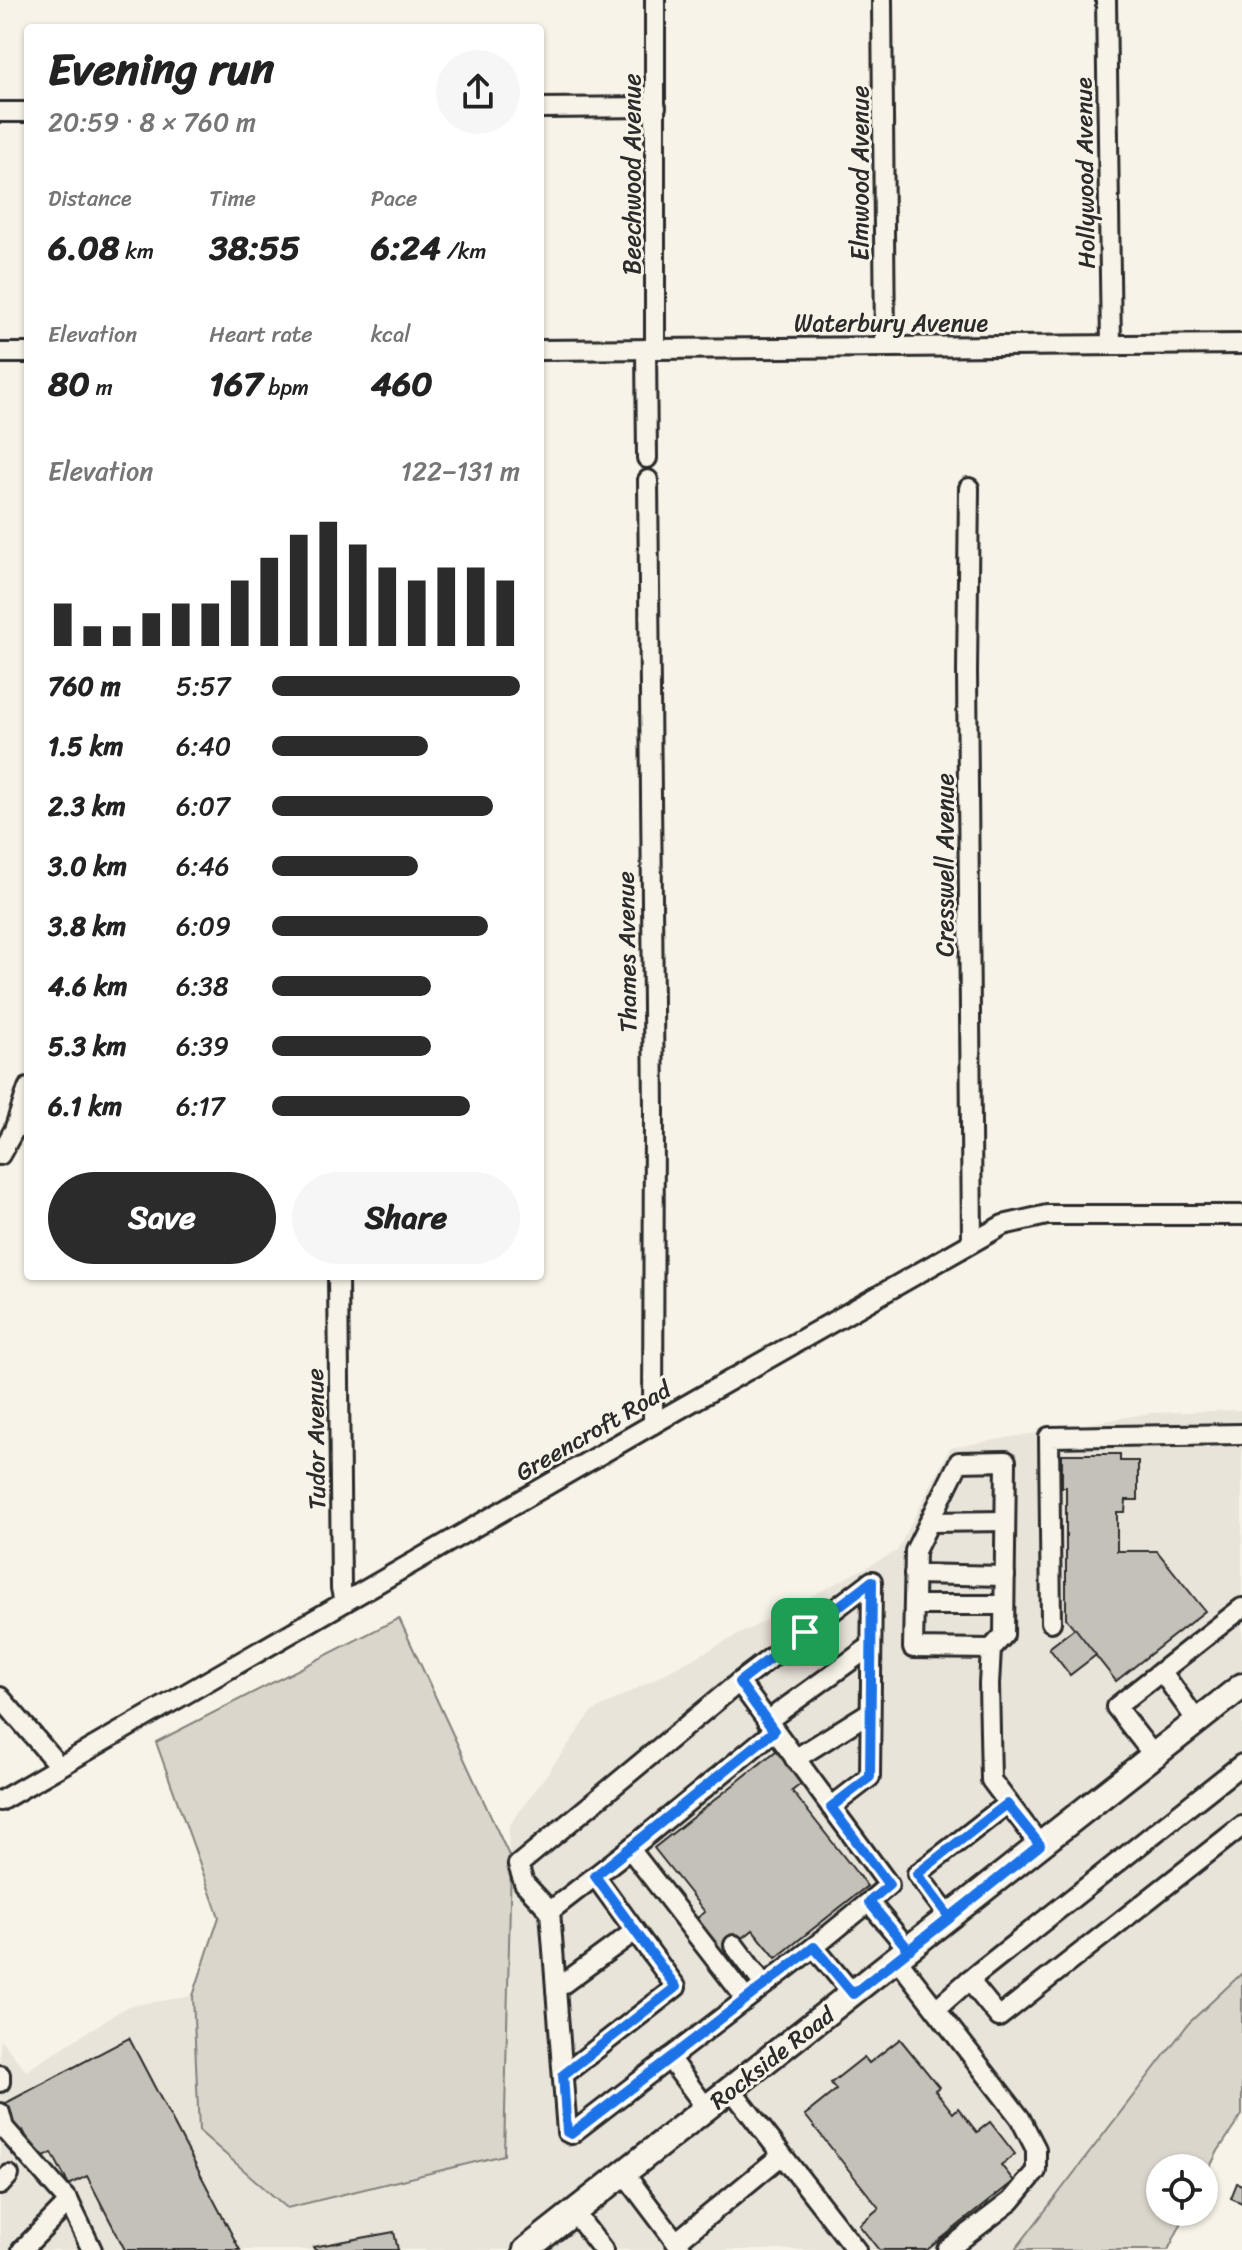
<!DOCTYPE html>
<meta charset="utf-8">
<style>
body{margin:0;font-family:Sriracha,sans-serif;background:#f6f6f6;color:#222;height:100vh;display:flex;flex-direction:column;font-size:30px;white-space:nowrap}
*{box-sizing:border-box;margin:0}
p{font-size:26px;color:#767676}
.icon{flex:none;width:44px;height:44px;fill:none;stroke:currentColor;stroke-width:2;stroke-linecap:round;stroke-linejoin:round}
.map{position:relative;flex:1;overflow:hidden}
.details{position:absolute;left:24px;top:24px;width:520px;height:1256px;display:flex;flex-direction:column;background:#fff;border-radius:8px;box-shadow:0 2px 6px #0004}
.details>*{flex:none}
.tools{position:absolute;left:1146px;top:2154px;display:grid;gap:16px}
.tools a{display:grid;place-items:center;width:72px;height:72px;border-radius:50%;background:#fff;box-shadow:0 2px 6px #0004;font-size:40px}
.pin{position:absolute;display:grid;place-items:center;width:68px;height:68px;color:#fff;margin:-34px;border-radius:16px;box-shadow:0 4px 12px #0006}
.round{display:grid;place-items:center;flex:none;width:84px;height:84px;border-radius:42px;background:#f6f6f6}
.summary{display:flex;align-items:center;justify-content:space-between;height:136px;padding:0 24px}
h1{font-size:44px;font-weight:700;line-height:60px}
.metrics{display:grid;grid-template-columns:repeat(3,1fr);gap:12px;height:136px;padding:8px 24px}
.metrics div{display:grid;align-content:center}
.metrics b{font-size:34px;font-weight:700}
.metrics small{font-size:22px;font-weight:400}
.metrics p{font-size:22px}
.chart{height:224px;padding:16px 24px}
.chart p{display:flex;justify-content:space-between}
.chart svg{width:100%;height:144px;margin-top:8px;stroke:#2b2b2b;stroke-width:6}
.cta{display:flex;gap:16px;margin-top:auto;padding:16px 24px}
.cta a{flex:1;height:92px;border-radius:48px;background:#2b2b2b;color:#fff;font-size:32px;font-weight:700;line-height:92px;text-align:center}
.cta a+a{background:#f6f6f6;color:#222}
ul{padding:0 24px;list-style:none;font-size:26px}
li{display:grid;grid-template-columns:128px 96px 1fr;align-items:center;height:60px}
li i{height:20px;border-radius:10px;background:#2b2b2b}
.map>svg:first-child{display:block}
.built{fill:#e8e4da}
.green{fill:#dad6cc;stroke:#82807c;stroke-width:2}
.building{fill:#c4c1b9;stroke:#2b2b2b;stroke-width:2}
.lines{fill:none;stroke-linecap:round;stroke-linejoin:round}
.minor-casing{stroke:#2b2b2b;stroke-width:24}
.major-casing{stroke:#2b2b2b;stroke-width:30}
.minor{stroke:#f7f3e8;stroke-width:18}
.major{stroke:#f7f3e8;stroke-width:24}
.route-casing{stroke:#fff;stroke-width:16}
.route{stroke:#1a73e8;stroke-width:10}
.labels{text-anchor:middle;stroke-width:6;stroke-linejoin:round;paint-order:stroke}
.street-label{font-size:24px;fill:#2b2b2b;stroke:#f7f3e8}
</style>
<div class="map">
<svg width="1242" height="2250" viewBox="0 0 1242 2250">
<rect width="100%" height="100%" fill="#f7f3e8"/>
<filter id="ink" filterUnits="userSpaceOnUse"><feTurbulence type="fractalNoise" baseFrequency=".0125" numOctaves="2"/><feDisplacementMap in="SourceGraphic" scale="16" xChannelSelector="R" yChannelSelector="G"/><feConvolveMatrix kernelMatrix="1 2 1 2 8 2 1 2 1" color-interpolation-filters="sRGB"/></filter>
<g filter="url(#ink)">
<path class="built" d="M1242 1410V1973L1189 2023 1015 2250H0V2039L26 2071 128 2006 193 1996 199 2131 504 2155 509 1826 592 1712 897 1551 950 1448 1150 1413Z"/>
<g class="green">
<path d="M399 1618 511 1860 504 2155 287 2208 199 2131 193 1996 219 1917 156 1742Z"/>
<path d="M1242 1973V2115L1218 2151 1204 2179V2168H1160V2212H1187L1168 2250H1015L1189 2023Z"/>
</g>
<g class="building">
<path d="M1062 1454H1120V1461H1138V1500H1126L1125 1512H1117V1551H1157L1205 1611 1116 1681 1066 1618V1487H1062Z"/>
<path d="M1075 1628 1096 1655 1070 1675 1049 1648Z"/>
<path d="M781 1747 807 1779 792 1791 867 1886 776 1958 753 1930 723 1954 696 1919 705 1912 654 1848Z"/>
<path d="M129 2038 240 2250H125L87 2176 69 2185 52 2153 38 2160 23 2130 17 2133 2 2105Z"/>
<path d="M900 2039 939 2087 935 2090 953 2113 958 2108 977 2132 990 2122 1015 2154 1001 2165 1014 2181 927 2250H879L859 2225 879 2208 805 2115 836 2090 831 2083 864 2057 869 2063Z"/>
<path d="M1237 2183 1242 2185V2203L1231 2198Z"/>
<path d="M394 2232 398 2250H315L313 2247Z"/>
</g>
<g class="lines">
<defs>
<g id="minor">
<path d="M655 0V349"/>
<path d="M882 0 885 346"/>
<path d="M1106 0 1111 345"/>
<path d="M540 108 656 107"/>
<path d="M0 112H28"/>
<path d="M646 349 647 458"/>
<path d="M540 350 1242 344"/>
<path d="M0 353H28"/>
<path d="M648 480 654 1111 653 1424"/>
<path d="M969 488 967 672 972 1241"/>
<path d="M0 1155 14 1130 28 1088"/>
<path d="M338 1276 341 1588 344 1602"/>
<path d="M930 1522 1005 1521"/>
<path d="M914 1574 1005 1576"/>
<path d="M914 1605H1004"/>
<path d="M1051 1622 1049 1437 1242 1434"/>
<path d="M991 1649 913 1648 915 1551 959 1462 1006 1461 1004 1635 991 1649 989 1684 991 1780 1040 1845"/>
<path d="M1162 1672 1197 1721"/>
<path d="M739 1682 872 1581 870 1777 831 1807"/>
<path d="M0 1697 59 1766"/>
<path d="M767 1721 871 1646"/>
<path d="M1154 1756 1116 1707 1242 1608"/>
<path d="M795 1759 870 1712"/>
<path d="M0 1801 653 1424 1003 1225 1047 1215H1242"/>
<path d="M630 1849 774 1731"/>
<path d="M595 1876 635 1931"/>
<path d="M550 1911 630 1849 746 1999"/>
<path d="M950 1918 917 1874 1007 1804"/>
<path d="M734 1945 764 1985"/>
<path d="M814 1947 571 2134 567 2132 550 1911 524 1883 518 1865 739 1682 889 1885 869 1902"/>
<path d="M897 1959 1020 2118 1036 2149V2171L1011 2201 947 2250"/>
<path d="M969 1980 999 2017 1242 1826"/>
<path d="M556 1989 635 1931 676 1987 563 2075"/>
<path d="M853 1994 814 1947 869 1902 909 1950"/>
<path d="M936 2009 969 1980 1242 1764"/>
<path d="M669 2058 707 2109"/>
<path d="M0 2075V2082"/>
<path d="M731 2089 856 2250"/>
<path d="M0 2113 4 2128 69 2202 92 2250"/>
<path d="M624 2173 682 2250"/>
<path d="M0 2185 9 2175"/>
<path d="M574 2212 603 2250"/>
<path d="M676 2242 782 2155"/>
<path d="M22 2250 69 2202"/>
</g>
<path id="major" d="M526 2250 1242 1686"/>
</defs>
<use href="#minor" class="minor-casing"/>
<use href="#major" class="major-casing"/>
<use href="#minor" class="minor"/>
<use href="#major" class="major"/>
</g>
</g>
<g class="lines" filter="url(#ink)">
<defs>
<path id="route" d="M805 1632 739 1682 774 1731 595 1876 676 1987 563 2075 567 2132 571 2134 814 1947 853 1994C915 1945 978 1895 1040 1845L1007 1804 917 1874 950 1918 909 1950 869 1902 889 1885 831 1807 870 1777 872 1581 805 1632"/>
</defs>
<use href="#route" class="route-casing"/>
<use href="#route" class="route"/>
</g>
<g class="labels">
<g class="street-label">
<text transform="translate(860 173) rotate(-90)" y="8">Elmwood Avenue</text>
<text transform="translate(1085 173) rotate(-91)" y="8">Hollywood Avenue</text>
<text transform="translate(632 174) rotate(-90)" y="8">Beechwood Avenue</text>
<text x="891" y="331">Waterbury Avenue</text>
<text transform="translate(945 865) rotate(-90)" y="8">Cresswell Avenue</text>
<text transform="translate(627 952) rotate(-91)" y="8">Thames Avenue</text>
<text transform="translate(593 1431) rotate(-30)" y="8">Greencroft Road</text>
<text transform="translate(316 1439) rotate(-91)" y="8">Tudor Avenue</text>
<text transform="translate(772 2058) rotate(-38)" y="8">Rockside Road</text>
</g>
</g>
</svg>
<div class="tools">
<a><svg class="icon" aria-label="locate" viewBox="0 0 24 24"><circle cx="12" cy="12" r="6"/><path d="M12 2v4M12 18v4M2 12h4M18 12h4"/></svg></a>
</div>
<div class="pin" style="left:805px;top:1632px;background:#1e9e55"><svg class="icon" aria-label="arrive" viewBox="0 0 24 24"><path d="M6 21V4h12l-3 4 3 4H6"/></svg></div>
<section class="details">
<div class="summary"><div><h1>Evening run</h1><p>20:59 · 8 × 760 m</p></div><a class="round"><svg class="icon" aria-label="share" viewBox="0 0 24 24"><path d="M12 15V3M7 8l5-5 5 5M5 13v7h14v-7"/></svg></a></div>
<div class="metrics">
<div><p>Distance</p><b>6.08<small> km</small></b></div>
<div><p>Time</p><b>38:55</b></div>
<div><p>Pace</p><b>6:24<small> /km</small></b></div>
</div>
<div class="metrics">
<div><p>Elevation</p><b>80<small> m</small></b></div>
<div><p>Heart rate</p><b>167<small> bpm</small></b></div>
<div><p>kcal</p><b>460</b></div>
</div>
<div class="chart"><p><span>Elevation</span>122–131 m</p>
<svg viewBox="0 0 160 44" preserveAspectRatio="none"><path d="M5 44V31M15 44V38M25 44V38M35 44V34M45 44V31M55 44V31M65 44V24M75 44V17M85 44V10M95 44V6M105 44V13M115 44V20M125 44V24M135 44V20M145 44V20M155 44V24"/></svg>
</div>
<ul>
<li><b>760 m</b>5:57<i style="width:100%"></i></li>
<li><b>1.5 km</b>6:40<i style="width:63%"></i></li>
<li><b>2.3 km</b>6:07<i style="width:89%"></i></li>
<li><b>3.0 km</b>6:46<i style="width:59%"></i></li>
<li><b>3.8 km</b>6:09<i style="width:87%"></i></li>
<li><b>4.6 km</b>6:38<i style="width:64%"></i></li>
<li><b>5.3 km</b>6:39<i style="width:64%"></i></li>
<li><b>6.1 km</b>6:17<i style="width:80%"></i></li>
</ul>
<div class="cta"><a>Save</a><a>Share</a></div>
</section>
</div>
